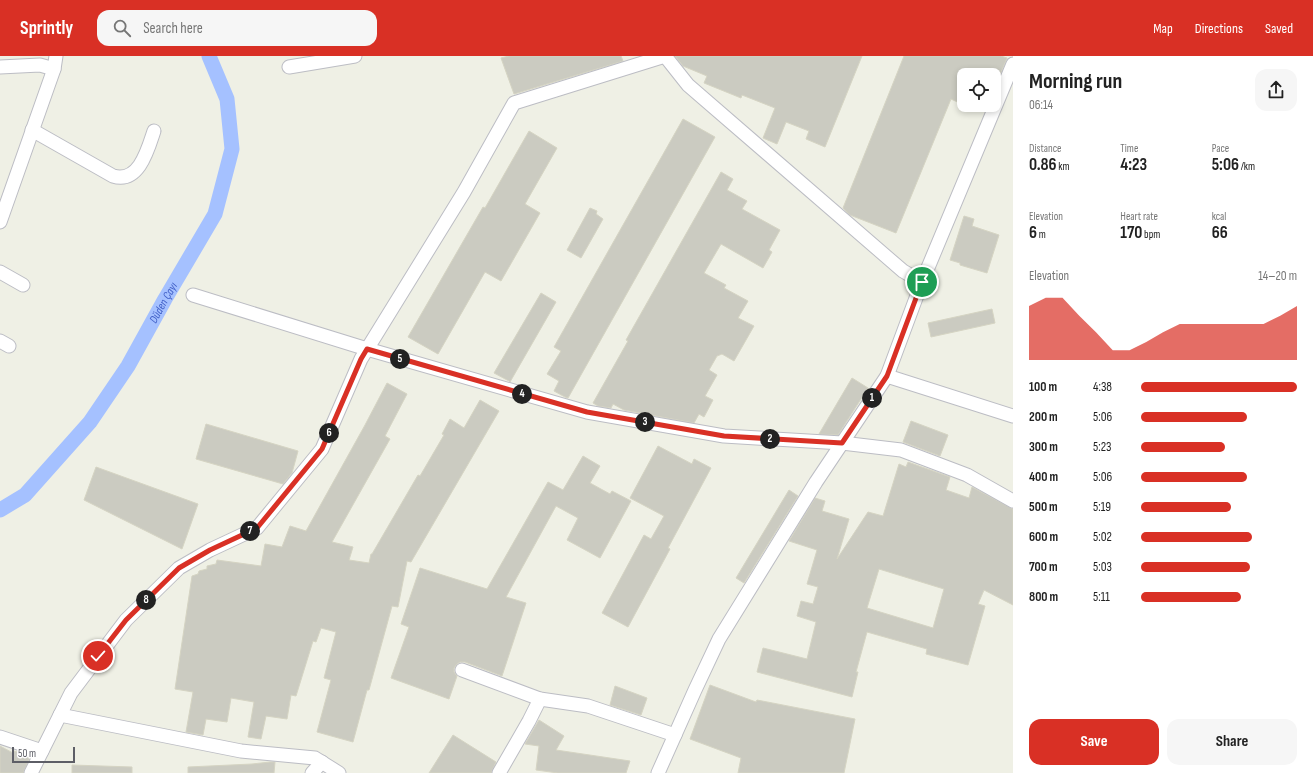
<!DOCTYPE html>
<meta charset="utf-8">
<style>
body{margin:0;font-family:"Sofia Sans Condensed",sans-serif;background:#f6f6f6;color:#222;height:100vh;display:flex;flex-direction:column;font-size:15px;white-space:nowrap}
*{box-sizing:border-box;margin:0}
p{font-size:13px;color:#767676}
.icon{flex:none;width:22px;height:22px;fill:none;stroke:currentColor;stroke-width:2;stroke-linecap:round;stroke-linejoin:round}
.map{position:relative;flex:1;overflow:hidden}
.panel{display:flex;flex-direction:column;background:#fff;width:300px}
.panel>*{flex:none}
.buttons{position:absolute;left:957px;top:12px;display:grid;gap:8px}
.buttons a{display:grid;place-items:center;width:44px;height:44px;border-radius:8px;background:#fff;box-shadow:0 2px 6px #0003;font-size:20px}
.scale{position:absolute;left:12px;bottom:10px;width:63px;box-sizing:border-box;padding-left:4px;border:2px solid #5d5e66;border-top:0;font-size:11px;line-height:14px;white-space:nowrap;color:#5d5e66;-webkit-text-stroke:3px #fff;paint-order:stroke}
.pin{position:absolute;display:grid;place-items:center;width:34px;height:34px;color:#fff;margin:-17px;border:2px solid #fff;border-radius:50%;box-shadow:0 1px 4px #0007}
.km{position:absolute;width:20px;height:20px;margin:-10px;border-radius:50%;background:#222;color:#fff;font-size:11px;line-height:20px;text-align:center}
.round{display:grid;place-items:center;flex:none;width:42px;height:42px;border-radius:12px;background:#f6f6f6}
.headline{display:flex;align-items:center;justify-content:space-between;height:68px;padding:0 16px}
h1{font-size:22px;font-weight:700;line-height:30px}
.figures{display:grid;grid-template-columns:repeat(3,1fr);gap:6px;height:68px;padding:4px 16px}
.figures div{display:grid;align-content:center}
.figures b{font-size:17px;font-weight:700}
.figures small{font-size:11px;font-weight:400}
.figures p{font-size:11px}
.chart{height:112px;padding:8px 16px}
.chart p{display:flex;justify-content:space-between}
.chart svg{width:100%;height:72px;margin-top:4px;fill:#d93025;opacity:.7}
.primary-button{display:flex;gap:8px;margin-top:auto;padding:8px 16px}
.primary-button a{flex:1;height:46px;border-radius:12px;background:#d93025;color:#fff;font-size:16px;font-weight:700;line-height:46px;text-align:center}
.primary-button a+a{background:#f6f6f6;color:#222}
ul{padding:0 16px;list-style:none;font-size:13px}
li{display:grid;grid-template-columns:64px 48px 1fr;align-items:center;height:30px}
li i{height:10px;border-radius:5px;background:#d93025}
header{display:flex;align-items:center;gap:24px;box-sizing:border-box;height:56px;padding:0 20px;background:#d93025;color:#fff}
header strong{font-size:19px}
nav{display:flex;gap:22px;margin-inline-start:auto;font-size:14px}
.search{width:280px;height:36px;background:#f6f6f6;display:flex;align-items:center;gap:10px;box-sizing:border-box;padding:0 14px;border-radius:12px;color:#767676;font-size:15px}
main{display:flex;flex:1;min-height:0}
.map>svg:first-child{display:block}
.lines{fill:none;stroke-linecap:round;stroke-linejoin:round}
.river{stroke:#a5c1ff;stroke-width:15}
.building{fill:#cbcbc1;stroke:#d5d4c3;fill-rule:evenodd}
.minor-casing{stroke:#bcbdc4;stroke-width:15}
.minor{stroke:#fff;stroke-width:13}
.route-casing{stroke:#fff;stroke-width:8}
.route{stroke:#d93025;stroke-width:5}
.labels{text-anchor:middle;stroke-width:3;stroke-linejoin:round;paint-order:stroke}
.water-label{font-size:12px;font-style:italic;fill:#4261c8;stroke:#fff}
</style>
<header>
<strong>Sprintly</strong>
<div class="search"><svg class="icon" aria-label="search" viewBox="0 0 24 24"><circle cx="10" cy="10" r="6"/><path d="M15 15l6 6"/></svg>Search here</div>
<nav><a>Map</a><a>Directions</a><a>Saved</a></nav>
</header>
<main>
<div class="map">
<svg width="1013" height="717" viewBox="0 0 1013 717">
<rect width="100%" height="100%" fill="#eff0e5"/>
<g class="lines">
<path class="river" id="s1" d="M0 454 25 439 90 366 128 310 165 243 215 158 232 93 227 43 209 0"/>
</g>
<g class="building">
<path d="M509 0H621L623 5 514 38 501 2Z"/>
<path d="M675 0H862L825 91 806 83 809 75 786 66 777 88 763 82 775 52 742 39 741 42 704 27 707 20 683 10Z"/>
<path d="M904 0H1001L1007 2 994 33V19H964V49L951 43 896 177 850 159 843 152Z"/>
<path d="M683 63 715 81 568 342 565 341 554 335 559 325 547 318 561 295 554 291Z"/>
<path d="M529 75 557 92 525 148 540 157 501 225 485 216 438 298 408 281 483 151 485 152Z"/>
<path d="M721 116 733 123 727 134 747 145 742 153 780 174 769 194 772 196 763 212 721 188 704 217 726 229 724 232 748 245 738 262 754 270 734 305 722 298 717 300 709 314 717 319 705 340 713 344 704 361 699 358 694 367 624 354 613 348 611 352 598 350 593 347 628 285 626 284Z"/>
<path d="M590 152 597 155 596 158 603 163 581 202 567 194Z"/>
<path d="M964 160 974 163 972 170 999 179 987 217 960 209V207L950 204Z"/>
<path d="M541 237 556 246 510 326 509 325 494 317Z"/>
<path d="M992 253 995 267 931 281 928 267Z"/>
<path d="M852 322 868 332 838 379 819 378Z"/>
<path d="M387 327 407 338 385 380 390 383 332 486 353 491 349 504 369 507 371 498H372L418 419 420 420 444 379 442 378 450 363 464 372 480 344 499 355 411 506 407 505 398 551 392 550 369 634H367L353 686 317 676 331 624 324 622 336 576 321 572 316 586 313 585 296 640 291 639 287 663 266 660 261 683 248 681 254 646 231 642 227 666 206 663 203 679 186 676 193 636 175 633 192 520 198 518 199 515 207 513V510L216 508 217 504 261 510 265 488 282 491 290 470 306 475 365 369Z"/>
<path d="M911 365 948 379 940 400 903 386Z"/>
<path d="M206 368 298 395 292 417 283 428 196 403Z"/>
<path d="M658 390 692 408 694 403 711 412 668 492 670 493 628 571 602 557 644 479 651 483 664 460 630 442Z"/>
<path d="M583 400 600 410 590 427 610 438 612 435 631 445 600 502 567 484 578 462 556 450 506 541 526 547 502 620 465 606H460L457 608 454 612V616L457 620 449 643 391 622 409 571 401 568 420 512 487 533 548 426 563 434Z"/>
<path d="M908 406 950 421 946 434 969 442 972 431 1013 453V549L984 534 978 548 985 550 968 609 926 598 927 593 867 576 856 616H858L852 641 757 616 763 592 807 603 816 566 797 560 801 545 813 548 818 531 807 528 817 494 789 485 815 442 825 445 822 455 849 463 837 503 868 456 883 460 899 408 906 411ZM879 513 944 533 933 572 867 552Z"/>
<path d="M96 411 198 448 182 493 84 444Z"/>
<path d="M789 434 798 440 744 527 736 522Z"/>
<path d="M710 629 756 646 757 644 855 663 844 717H738L741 702 690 683Z"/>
<path d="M615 630 647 642 641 659 610 649Z"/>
<path d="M539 664 564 680 556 694 630 705 626 717H558L536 714 539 690 525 688Z"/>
<path d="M453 679 496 706 491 717H429Z"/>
<path d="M0 690 13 697 14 695 31 700 23 717H0Z"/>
<path d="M270 706H275L274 717H188V711L252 708Z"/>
<path d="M72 709 132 711V717H72Z"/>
</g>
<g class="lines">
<defs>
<g id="minor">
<path d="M665 0 688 29 903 215 922 226"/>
<path d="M0 11 40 9 54 13"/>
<path d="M289 11 355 0"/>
<path d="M32 74 113 120C139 128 148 93 154 75"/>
<path d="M0 166 54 13 56 0"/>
<path d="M0 216 23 229"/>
<path d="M193 239 367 293 587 356 724 380 842 387 901 394 967 419 1013 445"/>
<path d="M0 285 9 290"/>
<path d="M887 320 1013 360"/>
<path d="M462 614 540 643 588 650 675 679"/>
<path d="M60 659 241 695 315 702 339 717"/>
<path d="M0 681 42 695"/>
<path d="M31 717 71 637 126 564 179 512 210 494 257 472 322 393 361 303 464 136 514 47 665 0"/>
<path d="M312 717 322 706"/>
<path d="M499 717 529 665 540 643"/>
<path d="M658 717 695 634 719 583 816 426 887 320 922 226 1013 8"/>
</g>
</defs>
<use href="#minor" class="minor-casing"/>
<use href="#minor" class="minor"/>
</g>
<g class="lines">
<defs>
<path id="route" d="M98 600 126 564 179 512 210 494 257 472 322 393 361 303 367 293 587 356 724 380 842 387 887 320 922 226"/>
</defs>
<use href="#route" class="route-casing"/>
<use href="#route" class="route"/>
</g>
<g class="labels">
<g class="water-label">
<text dy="4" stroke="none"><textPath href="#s1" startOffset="267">Düden Çayı</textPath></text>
</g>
</g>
</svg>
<div class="buttons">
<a><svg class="icon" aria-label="locate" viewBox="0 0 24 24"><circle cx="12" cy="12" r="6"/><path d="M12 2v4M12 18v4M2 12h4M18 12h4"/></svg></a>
</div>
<div class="scale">50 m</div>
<div class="pin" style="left:922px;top:226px;background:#1e9e55"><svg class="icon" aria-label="arrive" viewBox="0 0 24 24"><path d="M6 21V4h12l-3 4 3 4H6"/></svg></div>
<div class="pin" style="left:98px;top:600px;background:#d93025"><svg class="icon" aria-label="check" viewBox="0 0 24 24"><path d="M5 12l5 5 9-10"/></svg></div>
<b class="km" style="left:872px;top:342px">1</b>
<b class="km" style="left:770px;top:383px">2</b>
<b class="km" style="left:645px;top:366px">3</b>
<b class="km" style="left:522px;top:338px">4</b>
<b class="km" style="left:400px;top:303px">5</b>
<b class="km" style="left:329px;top:377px">6</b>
<b class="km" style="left:250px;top:475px">7</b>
<b class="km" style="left:146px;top:544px">8</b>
</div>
<section class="panel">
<div class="headline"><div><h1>Morning run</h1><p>06:14</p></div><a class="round"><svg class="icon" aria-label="share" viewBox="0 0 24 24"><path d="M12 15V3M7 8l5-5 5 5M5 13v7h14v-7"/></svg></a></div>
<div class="figures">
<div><p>Distance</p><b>0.86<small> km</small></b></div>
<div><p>Time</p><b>4:23</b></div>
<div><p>Pace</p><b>5:06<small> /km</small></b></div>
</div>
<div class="figures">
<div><p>Elevation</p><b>6<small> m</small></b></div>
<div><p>Heart rate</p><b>170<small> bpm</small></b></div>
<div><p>kcal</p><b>66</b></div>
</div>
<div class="chart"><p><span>Elevation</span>14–20 m</p>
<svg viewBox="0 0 160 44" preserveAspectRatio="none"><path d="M0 44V11L10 6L20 6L30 17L40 27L50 38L60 38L70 33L80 27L90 22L100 22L110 22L120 22L130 22L140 22L150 17L160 11V44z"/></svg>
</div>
<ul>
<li><b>100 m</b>4:38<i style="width:100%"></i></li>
<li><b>200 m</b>5:06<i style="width:68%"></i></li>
<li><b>300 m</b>5:23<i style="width:54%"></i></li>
<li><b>400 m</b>5:06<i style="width:68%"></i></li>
<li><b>500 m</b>5:19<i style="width:58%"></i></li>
<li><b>600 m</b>5:02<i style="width:71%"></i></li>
<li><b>700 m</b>5:03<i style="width:70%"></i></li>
<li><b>800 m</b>5:11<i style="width:64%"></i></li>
</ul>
<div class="primary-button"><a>Save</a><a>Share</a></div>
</section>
</main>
